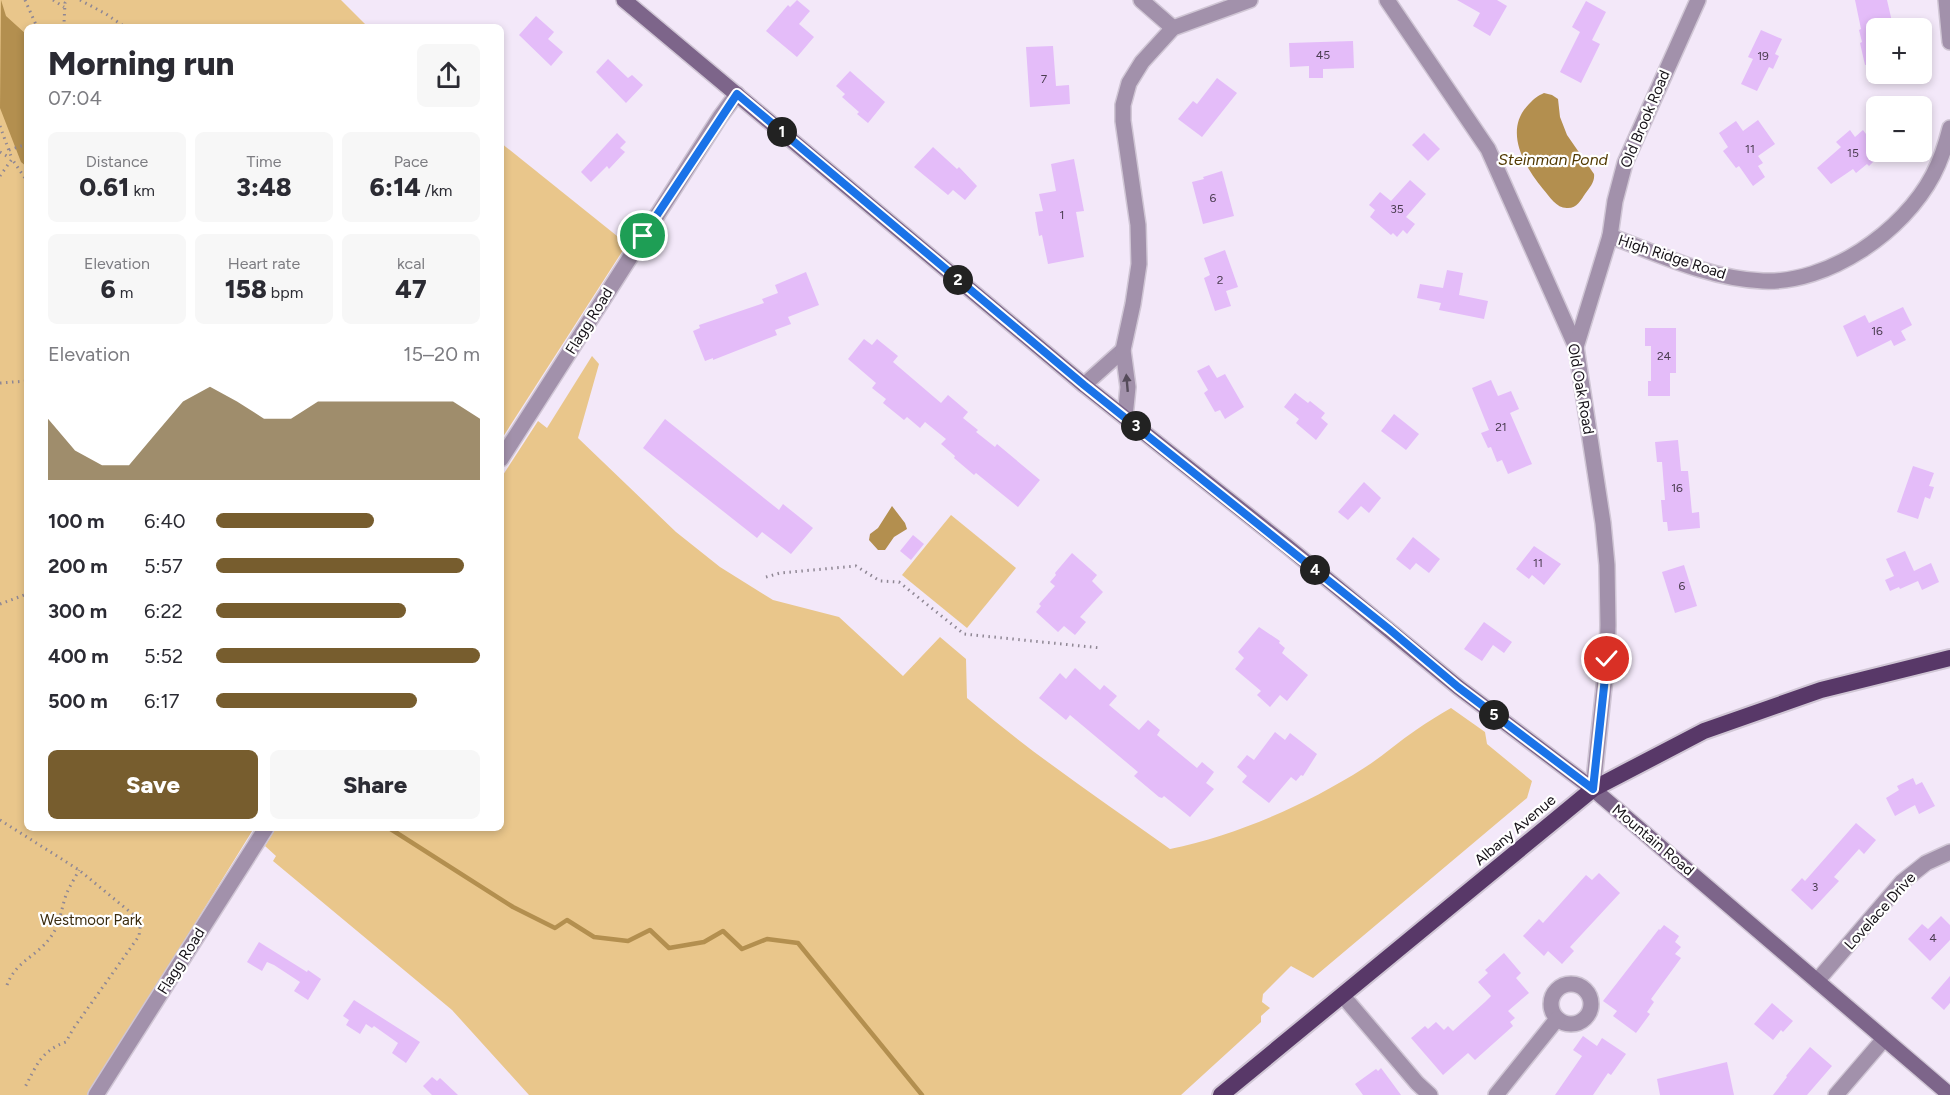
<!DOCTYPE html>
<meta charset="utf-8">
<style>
body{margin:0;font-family:Figtree,sans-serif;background:#f7f7f7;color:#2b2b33;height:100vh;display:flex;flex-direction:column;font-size:22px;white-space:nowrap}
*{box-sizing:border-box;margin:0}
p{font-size:20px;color:#7c7c81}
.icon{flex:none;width:33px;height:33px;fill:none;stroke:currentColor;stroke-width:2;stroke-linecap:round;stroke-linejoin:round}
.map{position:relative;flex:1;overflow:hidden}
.sheet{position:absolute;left:24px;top:24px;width:480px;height:807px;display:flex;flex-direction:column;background:#fff;border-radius:9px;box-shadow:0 3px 9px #0003}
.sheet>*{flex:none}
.tools{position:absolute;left:1866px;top:18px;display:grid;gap:12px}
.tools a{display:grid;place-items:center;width:66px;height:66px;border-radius:9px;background:#fff;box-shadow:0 3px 9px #0003;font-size:30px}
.pin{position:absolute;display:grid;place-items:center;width:51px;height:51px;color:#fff;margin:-26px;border:3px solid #fff;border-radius:50%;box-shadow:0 2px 6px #0007}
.km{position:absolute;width:30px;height:30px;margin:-15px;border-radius:50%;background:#222;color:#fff;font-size:16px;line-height:30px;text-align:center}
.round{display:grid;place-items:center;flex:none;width:63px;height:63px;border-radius:9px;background:#f7f7f7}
.headline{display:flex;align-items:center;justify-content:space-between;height:102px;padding:0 24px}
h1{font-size:33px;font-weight:800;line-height:45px}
.metrics{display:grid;grid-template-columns:repeat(3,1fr);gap:9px;height:102px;padding:6px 24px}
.metrics div{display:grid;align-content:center;border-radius:9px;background:#f7f7f7;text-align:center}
.metrics b{font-size:26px;font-weight:800}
.metrics small{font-size:16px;font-weight:400}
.metrics p{font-size:16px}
.chart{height:168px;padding:12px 24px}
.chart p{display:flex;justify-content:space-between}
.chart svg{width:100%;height:108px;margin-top:6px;fill:#775d2e;opacity:.7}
.primary-button{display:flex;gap:12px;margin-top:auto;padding:12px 24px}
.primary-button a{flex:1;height:69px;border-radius:9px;background:#775d2e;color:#fff;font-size:24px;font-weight:800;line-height:69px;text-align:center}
.primary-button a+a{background:#f7f7f7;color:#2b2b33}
ul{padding:0 24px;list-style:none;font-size:20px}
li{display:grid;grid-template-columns:96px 72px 1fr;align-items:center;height:45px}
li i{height:15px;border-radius:8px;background:#775d2e}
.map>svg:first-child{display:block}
.green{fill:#e9c68b}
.water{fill:#b38f4f}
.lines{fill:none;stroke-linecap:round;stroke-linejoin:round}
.stream{stroke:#b38f4f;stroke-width:4.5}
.building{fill:#e4bcf9}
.minor-casing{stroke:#d0c6d5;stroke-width:18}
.tertiary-casing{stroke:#d0c6d5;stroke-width:18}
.secondary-casing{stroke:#d0c6d5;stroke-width:18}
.trunk-casing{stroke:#d0c6d5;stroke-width:20}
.path{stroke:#8f8794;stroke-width:3;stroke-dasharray:1.5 4.5;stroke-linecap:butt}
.minor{stroke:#a291ab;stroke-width:15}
.tertiary{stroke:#a291ab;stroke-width:15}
.secondary{stroke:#7d658a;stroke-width:15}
.trunk{stroke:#583868;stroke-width:16}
.oneway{fill:#554b5a}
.route-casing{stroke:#fff;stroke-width:12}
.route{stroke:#1a73e8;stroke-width:8}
.labels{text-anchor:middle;stroke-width:4.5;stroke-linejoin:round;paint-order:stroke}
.number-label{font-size:12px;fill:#4a3c50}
.street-label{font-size:15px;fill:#161218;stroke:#fff}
.park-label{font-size:15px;fill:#3c2c0f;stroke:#fff}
.water-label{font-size:16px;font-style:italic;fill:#523902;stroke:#fff}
</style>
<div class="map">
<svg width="1950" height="1095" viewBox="0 0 1950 1095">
<rect width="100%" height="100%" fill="#f3e8f9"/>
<g class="green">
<path d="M0 0H341L368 27H27V828H254L89 1095H0Z"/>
<path d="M501 143 627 244 501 440Z"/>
<path d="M592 356 599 364 578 438 676 532 720 567 773 600 839 617 903 676 940 637 966 659 967 698C1031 753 1101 800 1170 849 1237 835 1306 805 1364 768 1382 757 1398 742 1416 730 1427 722 1439 715 1451 708L1485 732 1487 744 1532 781 1527 798 1313 978 1291 966 1263 994 1262 1002 1270 1008 1261 1016V1022L1181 1095H529L452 1010 273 861 276 856 265 846 276 828H501V478L538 421 547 428Z"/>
<path d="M951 515 1016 568 967 628 902 575Z"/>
</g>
<g class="water">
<path d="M1 0 6 16 27 35V167L21 162 0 108Z"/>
<path d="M1544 93 1552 95 1558 99 1560 117 1567 135 1594 174C1595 182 1590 187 1585 194 1581 200 1577 208 1568 208 1557 209 1550 197 1543 189 1524 166 1503 130 1529 104 1534 99 1537 96 1544 93Z"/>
<path d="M892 506 905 523 907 529 894 537 885 550H878L869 540 870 534 878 528Z"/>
</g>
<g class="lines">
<path class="stream" d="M389 828 513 907 555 928 567 920 594 937 628 941 650 930 669 948 704 942 723 931 742 949 767 939 798 943 922 1095"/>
</g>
<g class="building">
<path d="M797 0 810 11 799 24 814 37 797 57 766 31 788 5 790 7Z"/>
<path d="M1457 0H1497L1507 6 1490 36 1473 26 1480 13Z"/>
<path d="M1855 0H1887L1893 26 1876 28V63L1865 65 1860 43 1862 42 1859 30 1861 29Z"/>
<path d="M1586 1 1606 12 1592 40 1600 44 1581 83 1560 72 1580 32 1572 27Z"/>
<path d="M536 16 554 32 548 39 563 52 551 66 519 35Z"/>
<path d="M1761 30 1782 39 1775 54 1779 56 1773 69 1769 67 1757 91 1741 84 1753 59 1748 57Z"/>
<path d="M1353 41 1354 68 1323 69V78H1309V66L1290 67 1289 43Z"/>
<path d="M1053 46 1056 86 1069 85 1070 104 1030 107 1026 47Z"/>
<path d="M608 59 628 78 632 75 643 85 626 103 596 72Z"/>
<path d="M850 71 885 102 868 123 857 114 859 112 842 97 845 94 836 86Z"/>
<path d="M1217 78 1237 93 1202 137 1178 119 1193 101 1197 104Z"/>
<path d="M1758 120 1775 144 1758 156 1763 163 1758 166 1765 177 1753 186 1739 166 1736 168 1723 151 1728 147 1719 133 1736 121 1743 131Z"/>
<path d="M1876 125V159L1869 166 1867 164 1856 173 1853 169 1831 184 1817 168 1841 147 1836 142 1850 130 1855 137 1863 130 1866 134Z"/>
<path d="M617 133 626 142 620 148 625 152 609 169 607 166 591 182 581 172Z"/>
<path d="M1424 133 1440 149 1428 161 1412 145Z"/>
<path d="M933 147 957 169 959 167 977 186 965 200 953 190 948 195 914 167Z"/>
<path d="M1074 159 1084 211 1076 212 1084 257 1048 264 1042 235 1039 236 1035 212 1043 211 1039 194 1056 191 1051 164Z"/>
<path d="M1222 171 1234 216 1203 224 1192 182 1204 179 1203 177Z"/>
<path d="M1410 180 1426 194 1406 217 1415 224 1407 234 1403 230 1397 237 1393 233 1391 235 1370 217 1375 210 1369 205 1380 192 1391 201Z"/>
<path d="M1225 250 1238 287 1226 291 1231 306 1215 311 1204 278 1210 275 1204 258Z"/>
<path d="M1447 270 1463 273 1459 295 1488 301 1484 319 1439 310 1441 303 1417 298 1420 284 1443 288Z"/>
<path d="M806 272 819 305 788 317 791 324 775 330 777 335 713 360V358L705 361 693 331 700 328 699 325 764 303 762 299 778 293 775 285Z"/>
<path d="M1903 307 1912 325 1901 331 1906 340 1894 346 1891 340 1857 357 1843 326 1865 315 1869 323Z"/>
<path d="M1645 328H1676V373H1670V396H1648V381H1651V346H1645Z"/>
<path d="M864 339 872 345 877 339 898 356 893 362 941 403 948 395 968 412 963 418 978 430 976 432 995 447 997 444 1040 480 1018 507 976 473 974 475 954 458 955 456 941 444 946 439 925 422 920 428 907 417 904 420 883 403 886 399 872 388 876 383 848 359Z"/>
<path d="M1209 365 1217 378 1225 374 1244 407 1225 419 1220 410 1215 412 1204 393 1208 390 1197 371Z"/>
<path d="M1491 380 1498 396 1511 391 1519 409 1510 413 1532 464 1508 474 1502 460 1497 462 1491 447 1488 448 1481 433 1489 430 1472 388Z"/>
<path d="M1295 393 1308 403 1310 401 1325 413 1321 418 1328 424 1316 440 1296 423 1299 419 1284 407Z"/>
<path d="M1394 414 1419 434 1406 450 1381 431Z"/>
<path d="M665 419 779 510 783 504 813 528 791 554 762 532 757 538 643 448Z"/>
<path d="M1678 440 1681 471H1688L1692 513 1699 512 1700 528 1668 531 1667 522H1663L1661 500H1665L1662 462H1657L1655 442Z"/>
<path d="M1913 466 1934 473 1929 486 1934 487 1930 499 1925 497 1918 519 1897 512Z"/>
<path d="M1364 482 1381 498 1369 513 1361 506 1348 520 1338 512Z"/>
<path d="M913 535 924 544 911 560 900 551Z"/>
<path d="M1413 537 1440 559 1429 573 1416 563 1410 570 1396 559Z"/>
<path d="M1534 546 1561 564 1544 585 1532 575 1529 579 1516 569Z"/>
<path d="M1905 551 1914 571 1931 563 1939 582 1922 590 1918 581 1900 589 1899 587 1890 591 1885 580 1894 576 1886 559Z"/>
<path d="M1072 553 1097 575 1092 581 1103 592 1080 617 1086 622 1075 635 1064 626 1058 632 1036 612 1041 606 1039 604 1055 586 1050 582 1056 575 1055 573Z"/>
<path d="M1684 565 1697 606 1675 613 1662 572Z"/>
<path d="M1484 622 1512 642 1504 653 1493 645 1482 661 1464 649Z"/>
<path d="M1259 627 1280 641 1279 643 1285 648 1282 653 1308 675 1287 701 1280 695 1270 707 1257 695 1261 691 1235 669 1244 658 1238 652Z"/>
<path d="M1075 668 1100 690 1104 685 1117 696 1109 705 1139 730 1148 720 1160 730 1157 735 1197 768 1202 762 1214 772 1206 783 1214 789 1190 817 1164 796 1162 798 1159 797 1134 776 1138 772 1070 715 1066 720 1039 698 1060 673 1066 679Z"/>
<path d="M1275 732 1285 740 1290 733 1317 754 1303 776 1301 775 1296 781 1291 777 1269 803 1242 782 1247 776 1237 767 1247 755 1254 760Z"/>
<path d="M1913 778 1916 785 1922 782 1935 806 1919 814 1915 805 1895 816 1886 798 1899 790 1897 786Z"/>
<path d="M1856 823 1876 840 1864 854 1859 849 1834 877 1839 881 1812 910 1791 890 1802 878 1805 881Z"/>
<path d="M1599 873 1620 893 1570 947 1574 951 1562 964 1548 951 1544 956 1523 936 1539 919 1543 923 1586 875 1592 880Z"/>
<path d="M1941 916 1950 925V940L1930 961 1908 939 1922 924 1928 929Z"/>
<path d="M1664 925 1679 936 1675 942 1681 947 1675 954 1681 958 1651 999 1654 1002 1647 1012 1650 1014 1636 1033 1613 1016 1617 1011 1603 1001 1659 929 1660 930Z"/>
<path d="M259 942 307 972 308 970 321 979 308 1000 294 991 300 982 274 965 267 962 262 971 247 962Z"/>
<path d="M1504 953 1521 973 1516 978 1529 993 1508 1011 1515 1018 1510 1022 1513 1026 1475 1060 1468 1053 1443 1075 1411 1038 1425 1026 1428 1029 1436 1022 1444 1030 1448 1026 1453 1031 1485 1002 1491 996 1478 982 1488 973 1485 970Z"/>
<path d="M1950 976V1003L1944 1010 1931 998Z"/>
<path d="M354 1000 420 1042 406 1063 392 1053 398 1043 374 1026 372 1028 366 1024 360 1034 346 1025 349 1020 343 1016Z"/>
<path d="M1772 1003 1793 1021 1783 1032 1781 1030 1773 1040 1754 1024Z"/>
<path d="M1583 1036 1597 1046 1602 1038 1626 1054 1611 1075 1608 1073 1593 1095H1555L1582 1056 1573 1050Z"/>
<path d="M1810 1047 1832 1066 1807 1095H1773L1787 1077 1786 1076Z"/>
<path d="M1727 1062 1734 1095H1660L1657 1079Z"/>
<path d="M1381 1068 1390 1080 1401 1095H1363L1355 1084 1376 1069 1378 1071Z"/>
<path d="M432 1077 437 1081 440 1078 458 1095H432L423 1086Z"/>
</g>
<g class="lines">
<defs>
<g id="minor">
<path d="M1141 0 1173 28"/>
<path d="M1387 0 1488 149 1576 347 1603 523 1607 565 1608 625 1607 659 1593 789"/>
<path d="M1946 0 1950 42"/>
<path d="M1610 236C1658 254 1710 279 1763 281 1828 284 1903 232 1933 175 1941 160 1946 144 1950 128"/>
<path d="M1576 347 1610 236 1615 201 1625 163 1698 0"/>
<path d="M1084 385 1123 350"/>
<path d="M1125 417 1128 387 1123 350 1133 304 1139 264 1138 225 1123 121V105L1129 83 1142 62 1173 28 1250 0"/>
<path d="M1817 981 1902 882 1926 863 1950 852"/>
<circle cx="1571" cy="1004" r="20"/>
<path d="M1343 996 1417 1083 1430 1095"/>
<path d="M1496 1095 1557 1019"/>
<path d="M1836 1095 1884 1039"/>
</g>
<g id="tertiary">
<path d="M501 459 720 117 737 94"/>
<path d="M96 1095 266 828"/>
</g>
<path id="secondary" d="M624 0 1084 385 1288 547 1458 687 1593 789 1950 1095"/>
<path id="trunk" d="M1221 1095 1593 789 1704 731 1821 690 1950 658"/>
</defs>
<use href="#minor" class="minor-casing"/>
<use href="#tertiary" class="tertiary-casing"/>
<use href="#secondary" class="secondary-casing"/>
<use href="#trunk" class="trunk-casing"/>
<g class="path">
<path d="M25 0 37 27"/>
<path d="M53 0 64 7"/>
<path d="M80 0 106 14 125 27"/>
<path d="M62 27 64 23 65 3 67 0"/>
<path d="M0 126 12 159"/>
<path d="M9 150 27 144"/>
<path d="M0 152 10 158"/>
<path d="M0 176 12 159 27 181"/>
<path d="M0 383 27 381"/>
<path d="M766 577 780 573 856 566 880 581 899 582 964 634 1101 648"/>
<path d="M0 604 27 594"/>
<path d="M0 820 79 870 141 921 139 936 73 1029 66 1042C40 1051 36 1067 24 1089"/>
<path d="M7 985C16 961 36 957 50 938 60 925 61 910 66 895 69 887 75 878 79 870"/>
</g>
<use href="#minor" class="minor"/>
<use href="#tertiary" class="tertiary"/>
<use href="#secondary" class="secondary"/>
<use href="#trunk" class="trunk"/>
</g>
<defs><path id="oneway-solid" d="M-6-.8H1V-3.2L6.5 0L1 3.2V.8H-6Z" transform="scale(1.5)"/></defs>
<use class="oneway" href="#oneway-solid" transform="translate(1127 383) rotate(-95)"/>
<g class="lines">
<defs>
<path id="route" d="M643 236 737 94 1084 385 1389 629 1458 687 1593 789 1607 659"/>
</defs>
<use href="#route" class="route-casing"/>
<use href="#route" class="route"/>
</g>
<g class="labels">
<g class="number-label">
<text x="1323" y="59">45</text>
<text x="1763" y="60">19</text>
<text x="1044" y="83">7</text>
<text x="1750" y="153">11</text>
<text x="1853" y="157">15</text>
<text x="1213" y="202">6</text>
<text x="1397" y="213">35</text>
<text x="1062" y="219">1</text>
<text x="1220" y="284">2</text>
<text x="1877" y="335">16</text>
<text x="1664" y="360">24</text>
<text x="1501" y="431">21</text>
<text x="1677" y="492">16</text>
<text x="1538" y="567">11</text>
<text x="1682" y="590">6</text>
<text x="1815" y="891">3</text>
<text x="1933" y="942">4</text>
</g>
<g class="street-label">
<text transform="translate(1645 119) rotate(-67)" y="5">Old Brook Road</text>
<text transform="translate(1672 257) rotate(18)" y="5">High Ridge Road</text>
<text transform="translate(589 321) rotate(-58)" y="5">Flagg Road</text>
<text transform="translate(1581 389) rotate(80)" y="5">Old Oak Road</text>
<text transform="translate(1515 830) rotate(-40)" y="5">Albany Avenue</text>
<text transform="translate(1653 840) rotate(40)" y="5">Mountain Road</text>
<text transform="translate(1880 911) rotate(-48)" y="5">Lovelace Drive</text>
<text transform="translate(181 961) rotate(-58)" y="5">Flagg Road</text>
</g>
<g class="park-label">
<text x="91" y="925">Westmoor Park</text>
</g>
<g class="water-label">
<text x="1553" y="165">Steinman Pond</text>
</g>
</g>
</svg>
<div class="tools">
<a>+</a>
<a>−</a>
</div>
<div class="pin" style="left:643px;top:236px;background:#1e9e55"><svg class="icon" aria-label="arrive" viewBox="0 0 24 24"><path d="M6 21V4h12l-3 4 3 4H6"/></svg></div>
<div class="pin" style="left:1607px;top:659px;background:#d93025"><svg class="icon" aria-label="check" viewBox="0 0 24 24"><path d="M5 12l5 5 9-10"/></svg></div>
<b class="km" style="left:782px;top:132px">1</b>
<b class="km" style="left:958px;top:280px">2</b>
<b class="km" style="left:1136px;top:426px">3</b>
<b class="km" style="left:1315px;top:570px">4</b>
<b class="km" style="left:1494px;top:715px">5</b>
<section class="sheet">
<div class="headline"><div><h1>Morning run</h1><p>07:04</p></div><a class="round"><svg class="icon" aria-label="share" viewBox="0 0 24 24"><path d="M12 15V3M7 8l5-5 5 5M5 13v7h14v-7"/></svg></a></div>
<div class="metrics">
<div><p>Distance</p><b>0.61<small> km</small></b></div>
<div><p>Time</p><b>3:48</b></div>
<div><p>Pace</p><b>6:14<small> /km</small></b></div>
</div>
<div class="metrics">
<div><p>Elevation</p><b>6<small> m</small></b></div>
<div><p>Heart rate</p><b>158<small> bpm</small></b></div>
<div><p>kcal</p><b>47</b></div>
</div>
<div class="chart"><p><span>Elevation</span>15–20 m</p>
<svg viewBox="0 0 160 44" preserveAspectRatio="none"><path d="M0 44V19L10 32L20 38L30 38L40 25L50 12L60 6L70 12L80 19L90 19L100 12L110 12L120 12L130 12L140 12L150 12L160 19V44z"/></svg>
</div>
<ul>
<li><b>100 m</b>6:40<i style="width:60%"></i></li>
<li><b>200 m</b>5:57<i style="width:94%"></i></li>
<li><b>300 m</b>6:22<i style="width:72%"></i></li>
<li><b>400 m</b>5:52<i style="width:100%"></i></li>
<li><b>500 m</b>6:17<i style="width:76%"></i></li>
</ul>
<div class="primary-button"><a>Save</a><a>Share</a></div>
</section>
</div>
